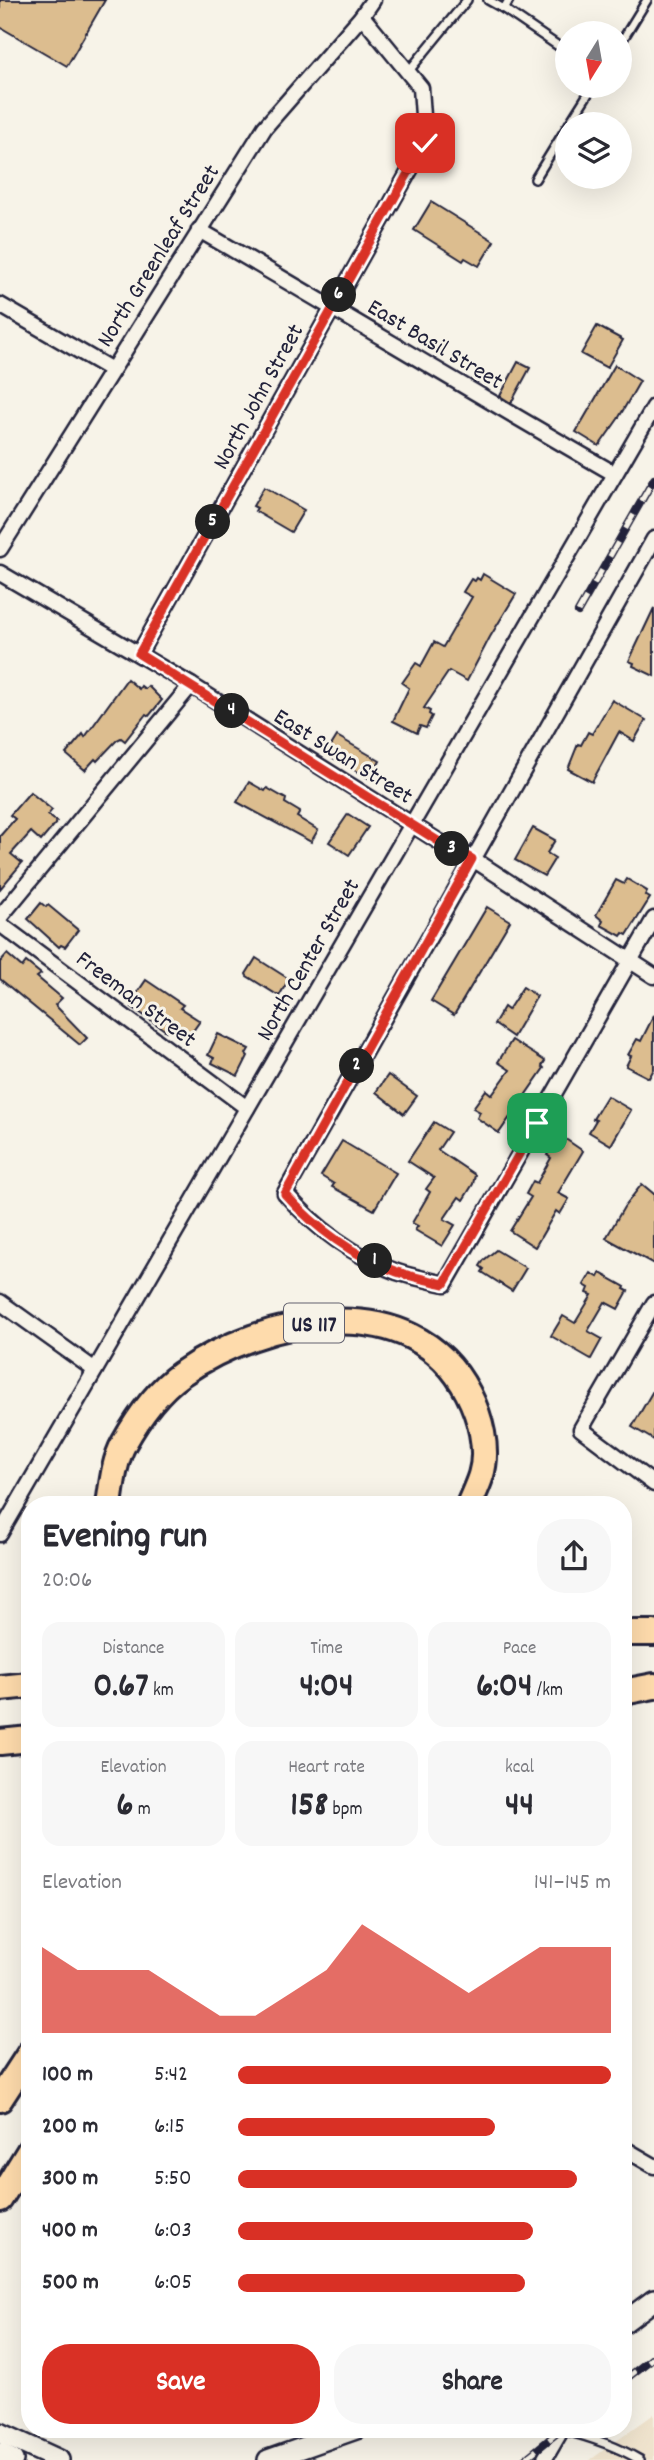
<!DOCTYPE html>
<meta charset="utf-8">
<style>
body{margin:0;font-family:Dekko,sans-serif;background:#f7f7f7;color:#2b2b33;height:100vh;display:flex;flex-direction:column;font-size:26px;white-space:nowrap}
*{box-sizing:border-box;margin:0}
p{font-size:23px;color:#7c7c81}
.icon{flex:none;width:38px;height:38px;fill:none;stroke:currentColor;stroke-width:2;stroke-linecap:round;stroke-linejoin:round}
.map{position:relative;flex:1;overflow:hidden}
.panel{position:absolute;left:21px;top:1496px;width:611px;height:942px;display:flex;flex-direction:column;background:#fff;border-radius:28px;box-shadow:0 7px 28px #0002}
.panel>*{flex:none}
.needle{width:46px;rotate:191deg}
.buttons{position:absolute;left:555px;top:21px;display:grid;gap:14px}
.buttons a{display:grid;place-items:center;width:77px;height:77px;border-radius:50%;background:#fff;box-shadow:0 7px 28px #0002;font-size:35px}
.pin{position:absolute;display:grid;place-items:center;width:60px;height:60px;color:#fff;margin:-30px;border-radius:14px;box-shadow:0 4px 10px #0006}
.km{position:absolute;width:35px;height:35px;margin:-18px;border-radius:50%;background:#222;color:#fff;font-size:19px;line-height:35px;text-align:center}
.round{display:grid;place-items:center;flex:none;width:74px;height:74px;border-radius:28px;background:#f7f7f7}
.summary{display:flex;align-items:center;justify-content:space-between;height:119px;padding:0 21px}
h1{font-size:38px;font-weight:700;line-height:52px}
.stats{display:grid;grid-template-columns:repeat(3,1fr);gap:10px;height:119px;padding:7px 21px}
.stats div{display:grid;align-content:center;border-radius:18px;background:#f7f7f7;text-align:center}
.stats b{font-size:35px;font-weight:700}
.stats small{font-size:19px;font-weight:400}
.stats p{font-size:19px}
.chart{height:196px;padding:14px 21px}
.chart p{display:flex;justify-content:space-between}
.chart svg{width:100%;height:126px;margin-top:7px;fill:#d93025;opacity:.7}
.cta{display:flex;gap:14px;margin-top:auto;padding:14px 21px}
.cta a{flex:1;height:80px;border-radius:28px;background:#d93025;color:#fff;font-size:28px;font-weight:700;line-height:80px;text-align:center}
.cta a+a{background:#f7f7f7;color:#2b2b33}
ul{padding:0 21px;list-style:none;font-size:23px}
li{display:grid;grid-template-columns:112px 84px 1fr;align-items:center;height:52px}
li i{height:18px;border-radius:9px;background:#d93025}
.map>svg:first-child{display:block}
.built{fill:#efe3cd}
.building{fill:#dcbd8f;stroke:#22223b;stroke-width:2}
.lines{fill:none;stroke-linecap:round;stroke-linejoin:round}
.lane-casing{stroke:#22223b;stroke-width:12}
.street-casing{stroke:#22223b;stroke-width:19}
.secondary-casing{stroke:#22223b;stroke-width:24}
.highway-casing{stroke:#22223b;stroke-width:30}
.lane{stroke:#f7f3e8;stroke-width:7}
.street{stroke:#f7f3e8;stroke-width:14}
.secondary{stroke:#f7f3e8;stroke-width:19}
.highway{stroke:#fedbac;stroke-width:24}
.rail-casing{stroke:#22223b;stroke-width:8}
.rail{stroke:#f7f3e8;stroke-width:5;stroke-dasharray:16;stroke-linecap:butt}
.route-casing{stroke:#fff;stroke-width:14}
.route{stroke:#d93025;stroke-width:9}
.labels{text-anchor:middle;stroke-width:6;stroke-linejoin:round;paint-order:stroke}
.shield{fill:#f7f3e8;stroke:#62616f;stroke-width:2}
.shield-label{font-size:23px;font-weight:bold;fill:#22223b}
.street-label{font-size:24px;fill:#22223b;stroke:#f7f3e8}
</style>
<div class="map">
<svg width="654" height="2460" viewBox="0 0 654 2460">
<rect width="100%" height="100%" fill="#f7f3e8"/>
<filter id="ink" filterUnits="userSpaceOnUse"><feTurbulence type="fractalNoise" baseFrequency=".0143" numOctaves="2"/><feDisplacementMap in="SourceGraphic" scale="14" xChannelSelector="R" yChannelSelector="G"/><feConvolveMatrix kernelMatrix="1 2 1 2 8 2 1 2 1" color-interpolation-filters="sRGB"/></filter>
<g filter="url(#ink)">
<path class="built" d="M654 2414V2460H590Z"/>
<g class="building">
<path d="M0 0H105L67 66 0 27Z"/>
<path d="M431 202 494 241 479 266 465 258 463 261 414 230Z"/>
<path d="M597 326 623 340 607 368 581 354Z"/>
<path d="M518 362 530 368 511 403 500 396Z"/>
<path d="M615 365 640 381 618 419 599 446 576 432Z"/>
<path d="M264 487 304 510 291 532 255 511 257 508 253 506Z"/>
<path d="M483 574 516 594 490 637 467 681 449 671 424 708 430 711 429 714 432 716 426 728 420 726 417 733 393 721 409 688 402 683 416 663 421 666 434 642 443 647 472 597 463 592 471 579 475 581 477 578 480 580Z"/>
<path d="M654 608V676L633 666 634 663 629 661Z"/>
<path d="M127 679 139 689 141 686 145 689 148 686 162 700 149 716 146 714 125 741 121 738 117 740 97 761 95 759 85 770 66 754 83 734 85 737Z"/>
<path d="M612 700 646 720 634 741 619 732 592 782 568 769 578 744 581 745 588 732 592 734Z"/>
<path d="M337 736 380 761 370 779 326 754Z"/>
<path d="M249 782 265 791 267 788 286 799 285 803 300 812 297 817 318 830 311 842 237 802Z"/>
<path d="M30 792 52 810 48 815 57 822 41 841 31 832 11 854 22 863 0 889V836L15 819 10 815Z"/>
<path d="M348 814 368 827 349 855 329 842Z"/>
<path d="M533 828 555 840 547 853 555 858 544 876 515 860Z"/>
<path d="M627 879 647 891 645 895 650 898 627 935 623 933 621 936 601 925 603 921 596 915 616 880 624 884Z"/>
<path d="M41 903 46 907 48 905 78 930 65 947 61 945 59 947 28 919Z"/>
<path d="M487 907 510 921 454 1015 431 1001Z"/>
<path d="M7 954 22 967 26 962 41 974 37 977 62 998 55 1005 87 1038 80 1045 0 979V962Z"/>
<path d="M256 958 289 979 279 996 247 976 246 974Z"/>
<path d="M146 980 183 1005 180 1008 200 1021 190 1035 178 1026 174 1033 168 1029 166 1031 132 1007 134 1004 131 1002Z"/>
<path d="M523 987 537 996 513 1037 494 1024 504 1007 508 1010Z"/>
<path d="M654 1015V1069L649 1078 626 1066 631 1056 628 1055 637 1039 641 1041Z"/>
<path d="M218 1034 249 1049 246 1054 248 1056 238 1076 212 1063 214 1058 208 1055Z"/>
<path d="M512 1040 545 1061 542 1066 544 1068 499 1133 477 1118 480 1112 473 1108 486 1090 492 1095 510 1070 498 1062Z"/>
<path d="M388 1075 417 1096 404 1114 376 1092Z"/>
<path d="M607 1096 631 1110 611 1145 589 1132 596 1120 593 1119Z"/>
<path d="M434 1122 450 1132 438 1150 475 1175 473 1184 463 1200 459 1197 444 1219 455 1225 442 1246 415 1230 418 1226 412 1223 430 1192 426 1189 434 1178 408 1161Z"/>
<path d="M564 1138 583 1151 558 1193 569 1199 560 1214 556 1211 535 1247 510 1231 531 1197 526 1194 533 1181 537 1183 551 1158 547 1155 555 1143 559 1146Z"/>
<path d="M342 1141 396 1173 374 1210 332 1187 334 1184 321 1176Z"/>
<path d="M642 1184 654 1194V1264L606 1238 624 1207Z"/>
<path d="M496 1250 526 1268 512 1291 482 1272 484 1269 480 1266 484 1260Z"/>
<path d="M591 1273 598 1277 600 1273 625 1287 624 1289 628 1291 618 1309 605 1302 588 1331 602 1339 591 1359 551 1336 563 1316 575 1323 592 1295 587 1293 589 1288 584 1285Z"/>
<path d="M654 1389V1440L632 1427Z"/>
</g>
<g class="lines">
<defs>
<g id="lane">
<path d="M488 0 504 9 509 0"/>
<path d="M504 9 567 52"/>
<path d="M620 44 647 0"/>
<path d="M408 72 467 0"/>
<path d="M569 124 593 86"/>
<path d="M535 179 567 127"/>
<path d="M562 2430C590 2437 615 2445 640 2460"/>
</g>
<g id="street">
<path d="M199 230C338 310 475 394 615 474"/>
<path d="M0 305 112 370"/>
<path d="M654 539 285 1193C314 1227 355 1257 397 1272 412 1277 429 1280 445 1284L654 919"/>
<path d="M0 549 265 127 362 16 373 0"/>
<path d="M0 573 191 685 438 841 473 859 654 976"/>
<path d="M139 654 425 143 421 88 362 16"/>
<path d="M0 917 191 685"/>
<path d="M0 924 247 1108"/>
<path d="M0 1302 95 1370"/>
<path d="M654 1303 581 1429 654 1484"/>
<path d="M0 1534 654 407"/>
<path d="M623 2148 654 2166"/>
<path d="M544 2460 562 2429"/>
</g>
<g id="secondary">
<path d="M623 2323 654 2300"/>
<path d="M0 2433 59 2460"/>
<path d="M0 2453 13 2460"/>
<path d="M268 2460 356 2429"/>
</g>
<g id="highway">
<path d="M109 1505C112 1485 114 1461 124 1443 138 1418 157 1391 181 1374 262 1317 413 1285 468 1393 480 1416 489 1449 481 1475 478 1485 473 1495 469 1505"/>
<path d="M623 1633H654"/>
<path d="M0 1688 30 1685"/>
<path d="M623 1692 654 1686"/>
<path d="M0 1742 30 1739"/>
<path d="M0 2099 30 2053"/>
<path d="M0 2199 30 2150"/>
</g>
</defs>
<use href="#lane" class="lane-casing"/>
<use href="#street" class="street-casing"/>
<use href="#secondary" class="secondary-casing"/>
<use href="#highway" class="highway-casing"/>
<use href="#lane" class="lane"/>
<use href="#street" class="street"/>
<use href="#secondary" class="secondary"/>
<use href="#highway" class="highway"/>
<defs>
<g id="rail">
<path d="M578 612 654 479"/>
<path d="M623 2381 654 2357"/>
<path d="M524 2460 562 2429"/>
</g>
</defs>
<use href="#rail" class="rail-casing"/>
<use href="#rail" class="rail"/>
</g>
</g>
<g class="lines" filter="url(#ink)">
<defs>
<path id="route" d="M425 143 139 654 438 841 472 859 285 1194C314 1227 355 1257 397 1272 412 1277 429 1280 444 1284L537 1123"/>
</defs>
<use href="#route" class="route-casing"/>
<use href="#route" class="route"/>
</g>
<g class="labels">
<rect class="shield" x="284" y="1303.5" width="60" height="39" rx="5"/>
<g class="shield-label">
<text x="314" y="1331">US 117</text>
</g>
<g class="street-label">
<text transform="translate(157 255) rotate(-58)" y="8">North Greenleaf Street</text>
<text transform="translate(436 343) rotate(31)" y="8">East Basil Street</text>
<text transform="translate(257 396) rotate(-61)" y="8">North John Street</text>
<text transform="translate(344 755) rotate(32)" y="8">East Swan Street</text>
<text transform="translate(307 959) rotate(-60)" y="8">North Center Street</text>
<text transform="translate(137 998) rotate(37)" y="8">Freeman Street</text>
</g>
</g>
</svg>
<div class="buttons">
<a><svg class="needle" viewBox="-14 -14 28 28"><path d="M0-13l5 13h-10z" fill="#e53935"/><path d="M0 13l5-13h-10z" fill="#7c7c81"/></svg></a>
<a><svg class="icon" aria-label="layers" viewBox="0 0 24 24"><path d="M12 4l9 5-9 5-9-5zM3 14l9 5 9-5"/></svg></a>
</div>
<div class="pin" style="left:537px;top:1123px;background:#1e9e55"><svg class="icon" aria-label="arrive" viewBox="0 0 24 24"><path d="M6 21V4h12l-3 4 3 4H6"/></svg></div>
<div class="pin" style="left:425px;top:143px;background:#d93025"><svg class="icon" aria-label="check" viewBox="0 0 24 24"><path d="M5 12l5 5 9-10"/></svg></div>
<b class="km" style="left:375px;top:1261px">1</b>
<b class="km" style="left:357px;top:1066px">2</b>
<b class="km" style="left:452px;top:849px">3</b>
<b class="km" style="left:232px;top:711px">4</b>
<b class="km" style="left:213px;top:522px">5</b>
<b class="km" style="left:339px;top:295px">6</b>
<section class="panel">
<div class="summary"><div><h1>Evening run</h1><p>20:06</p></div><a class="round"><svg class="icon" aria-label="share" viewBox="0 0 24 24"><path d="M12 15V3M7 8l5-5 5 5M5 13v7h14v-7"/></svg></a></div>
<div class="stats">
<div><p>Distance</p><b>0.67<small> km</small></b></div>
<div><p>Time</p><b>4:04</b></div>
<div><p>Pace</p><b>6:04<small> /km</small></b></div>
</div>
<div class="stats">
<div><p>Elevation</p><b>6<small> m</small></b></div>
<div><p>Heart rate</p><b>158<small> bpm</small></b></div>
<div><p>kcal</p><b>44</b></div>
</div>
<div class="chart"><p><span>Elevation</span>141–145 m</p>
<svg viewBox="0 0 160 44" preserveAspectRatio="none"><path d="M0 44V14L10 22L20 22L30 22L40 30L50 38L60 38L70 30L80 22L90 6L100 14L110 22L120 30L130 22L140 14L150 14L160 14V44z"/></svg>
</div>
<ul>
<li><b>100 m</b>5:42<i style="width:100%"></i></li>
<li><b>200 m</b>6:15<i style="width:69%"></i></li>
<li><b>300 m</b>5:50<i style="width:91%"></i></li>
<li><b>400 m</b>6:03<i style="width:79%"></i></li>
<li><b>500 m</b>6:05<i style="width:77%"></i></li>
</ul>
<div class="cta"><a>Save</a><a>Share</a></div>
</section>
</div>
